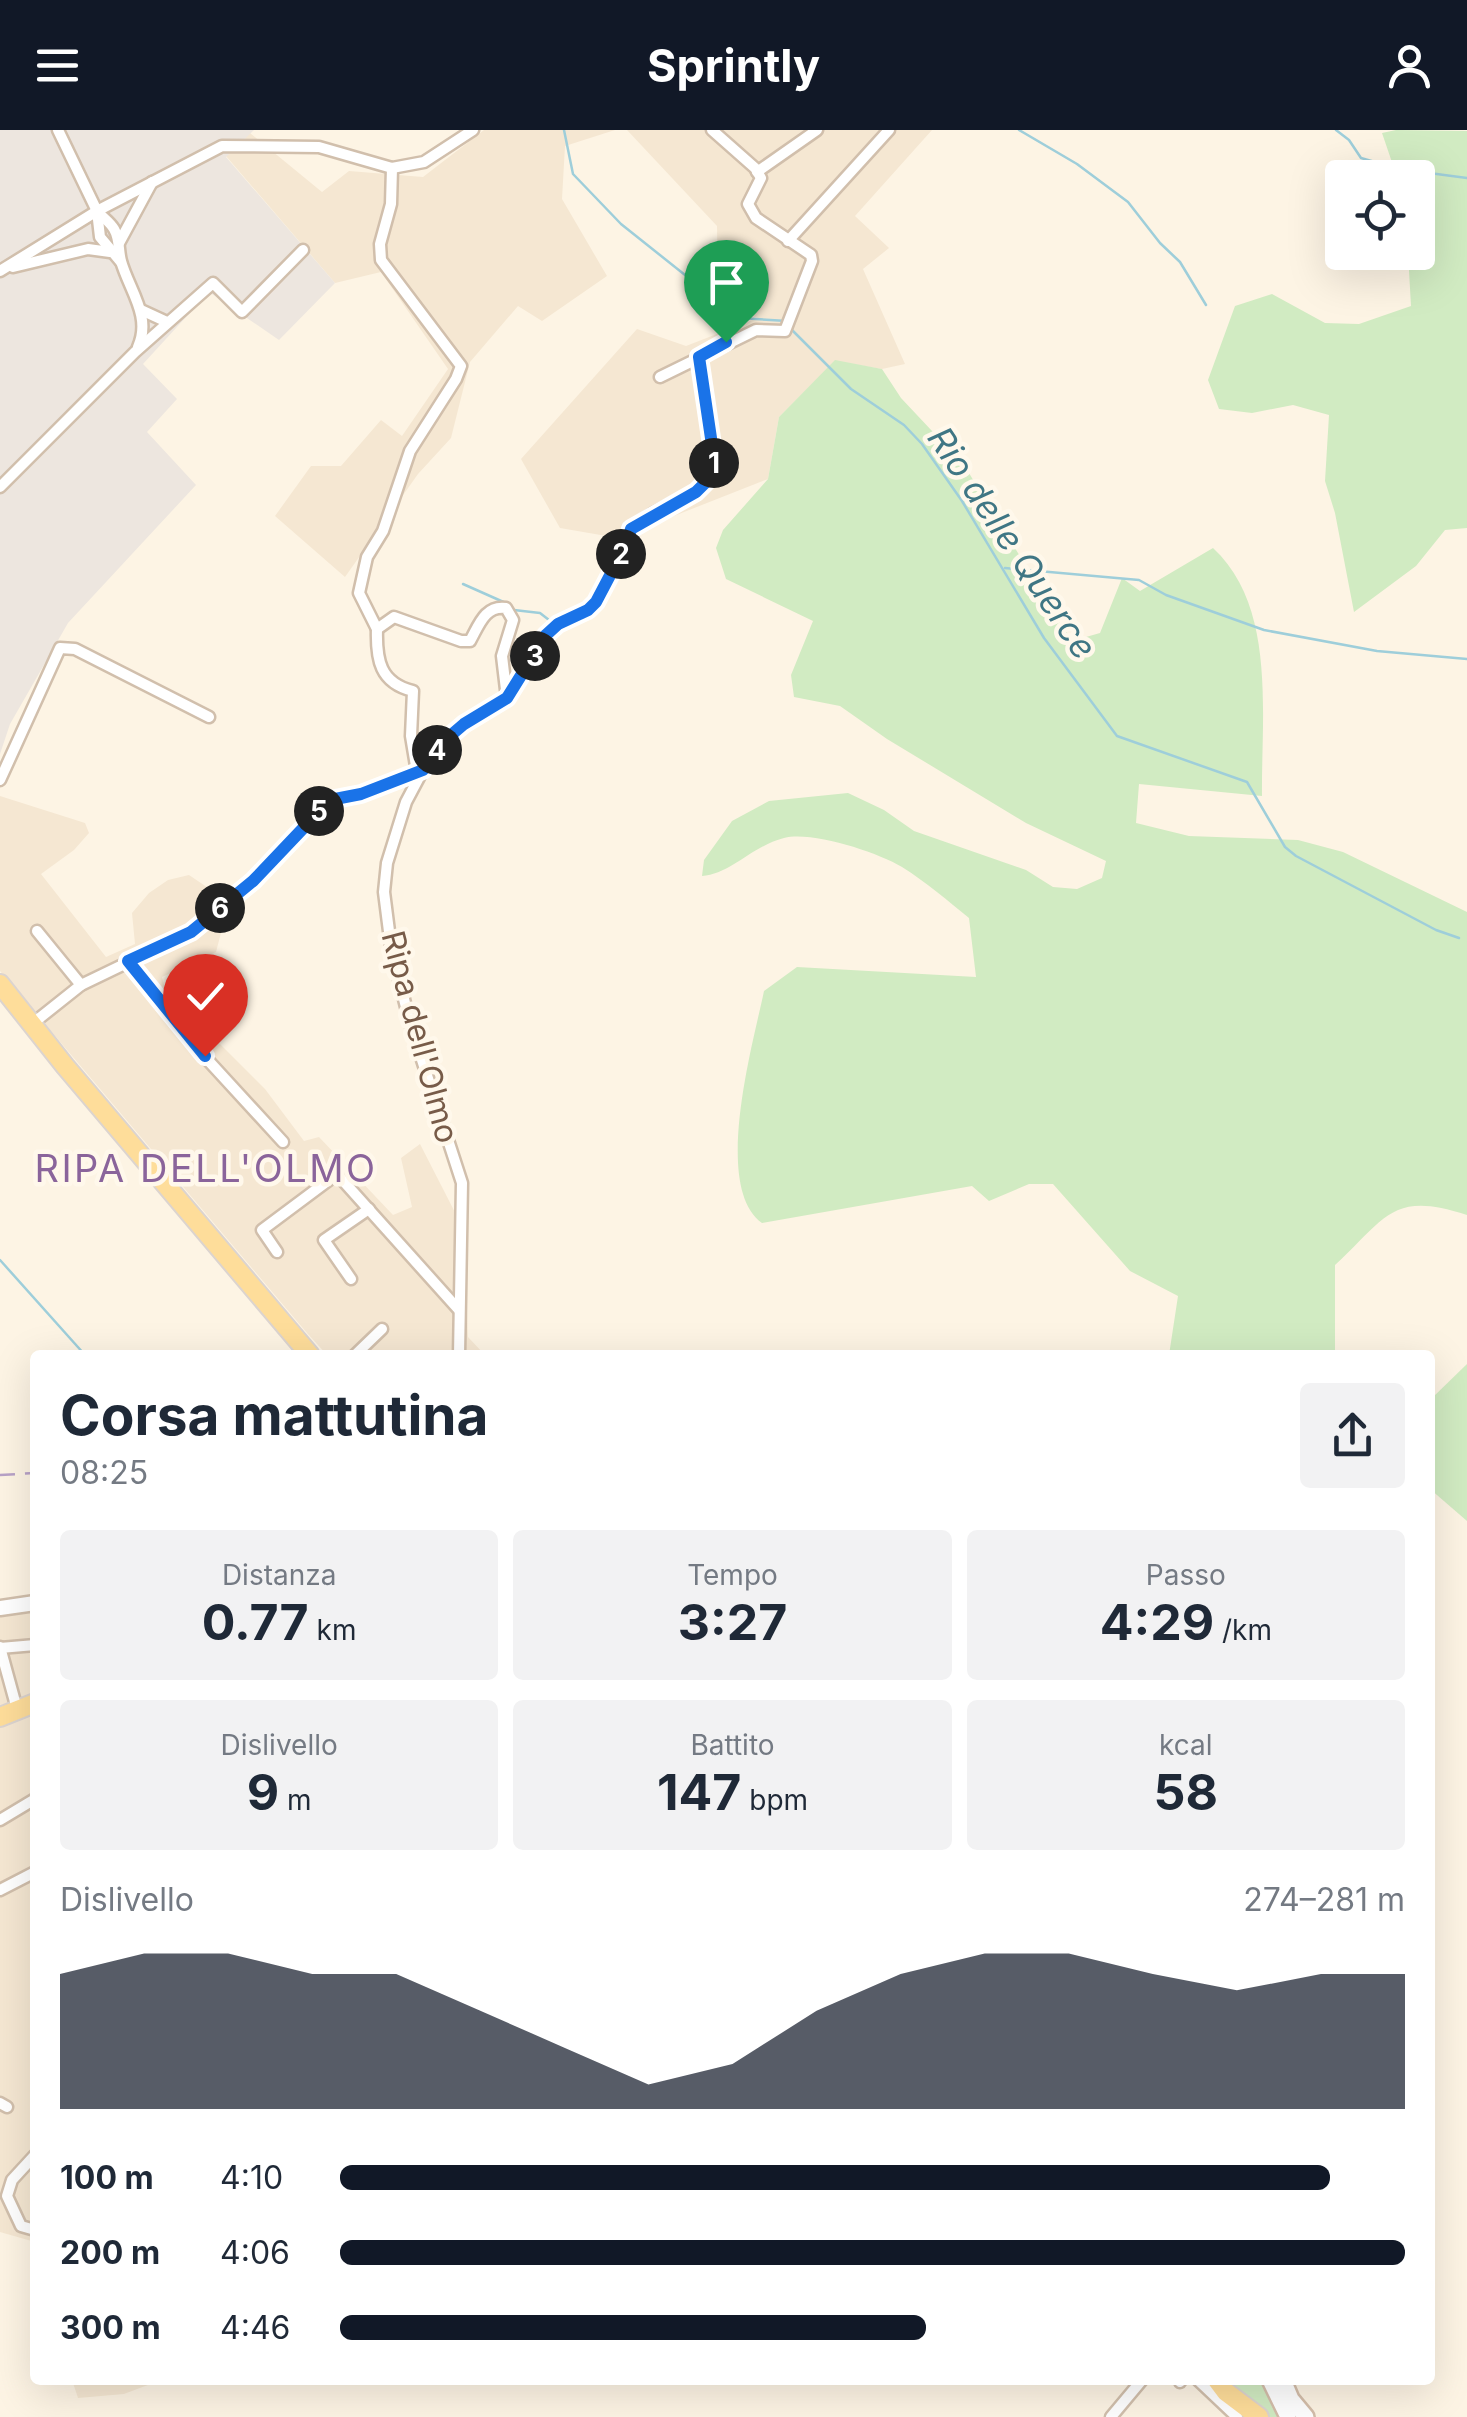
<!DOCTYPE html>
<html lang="it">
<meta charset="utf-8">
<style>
body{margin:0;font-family:Inter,sans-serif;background:#f2f2f3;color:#1f2937;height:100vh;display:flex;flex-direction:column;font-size:38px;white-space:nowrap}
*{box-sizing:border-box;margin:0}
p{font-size:32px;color:#747a83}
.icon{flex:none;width:55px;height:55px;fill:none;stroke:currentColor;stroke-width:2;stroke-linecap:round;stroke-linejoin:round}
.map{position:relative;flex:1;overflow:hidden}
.side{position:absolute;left:30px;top:1220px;width:1405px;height:1035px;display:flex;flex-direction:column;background:#fff;border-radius:10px;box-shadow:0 10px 40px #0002}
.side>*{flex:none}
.buttons{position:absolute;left:1325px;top:30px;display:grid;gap:20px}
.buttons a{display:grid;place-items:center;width:110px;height:110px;border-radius:10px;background:#fff;box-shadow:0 10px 40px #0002;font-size:50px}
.pin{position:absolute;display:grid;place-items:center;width:85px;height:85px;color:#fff;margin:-102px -42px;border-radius:50% 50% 50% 0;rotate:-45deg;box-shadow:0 0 10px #0007}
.pin .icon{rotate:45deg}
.km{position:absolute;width:50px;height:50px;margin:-25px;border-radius:50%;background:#222;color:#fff;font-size:28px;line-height:50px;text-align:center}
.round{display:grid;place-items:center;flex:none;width:105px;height:105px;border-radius:10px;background:#f2f2f3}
.headline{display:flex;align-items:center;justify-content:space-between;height:170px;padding:0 30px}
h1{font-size:55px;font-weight:700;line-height:75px}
.metrics{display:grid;grid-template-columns:repeat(3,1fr);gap:15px;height:170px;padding:10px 30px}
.metrics div{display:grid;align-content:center;border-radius:10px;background:#f2f2f3;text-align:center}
.metrics b{font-size:50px;font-weight:700}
.metrics small{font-size:28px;font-weight:400}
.metrics p{font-size:28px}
.chart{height:280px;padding:20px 30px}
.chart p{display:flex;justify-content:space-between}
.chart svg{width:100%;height:180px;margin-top:10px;fill:#111827;opacity:.7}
ul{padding:0 30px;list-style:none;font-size:32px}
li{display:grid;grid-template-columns:160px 120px 1fr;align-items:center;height:75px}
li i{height:25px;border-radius:12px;background:#111827}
header{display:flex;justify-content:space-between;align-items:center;height:130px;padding:0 30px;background:#111827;color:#fff;font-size:45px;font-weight:700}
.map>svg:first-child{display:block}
.residential{fill:#f5e7d2}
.industrial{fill:#ede6df}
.green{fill:#d1ebc2}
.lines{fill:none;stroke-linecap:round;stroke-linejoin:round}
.stream{stroke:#9eceda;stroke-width:2.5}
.minor-casing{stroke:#d1bfac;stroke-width:15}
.tertiary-casing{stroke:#d1bfac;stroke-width:19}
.secondary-casing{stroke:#d4beaa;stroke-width:20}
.primary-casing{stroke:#dcd4cf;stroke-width:22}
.minor{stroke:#fff;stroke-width:10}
.tertiary{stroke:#fff;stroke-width:14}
.secondary{stroke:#fff;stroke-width:15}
.primary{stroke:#fedd9a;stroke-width:18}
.rail{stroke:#b8a2c7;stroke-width:2.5;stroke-dasharray:15 10;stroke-linecap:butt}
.route-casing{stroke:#fff;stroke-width:20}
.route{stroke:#1a73e8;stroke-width:12}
.labels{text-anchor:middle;stroke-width:9;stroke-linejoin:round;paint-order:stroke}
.street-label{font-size:32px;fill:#775b48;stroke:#fff8eb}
.water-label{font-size:35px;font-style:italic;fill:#3f7684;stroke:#fff8eb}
.quarter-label{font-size:38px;letter-spacing:2.5px;fill:#8a649b;stroke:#fff8eb}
</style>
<header><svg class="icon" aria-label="menu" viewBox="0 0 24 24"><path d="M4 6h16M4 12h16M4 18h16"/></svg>Sprintly<svg class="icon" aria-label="person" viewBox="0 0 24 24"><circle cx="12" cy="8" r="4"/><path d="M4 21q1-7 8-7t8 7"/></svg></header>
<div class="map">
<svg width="1467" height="2287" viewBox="0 0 1467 2287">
<rect width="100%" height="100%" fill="#fdf4e4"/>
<g class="residential">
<path d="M484 0H615L565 16 562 69 607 146 542 191 518 176 470 232 451 308 418 344 345 447 275 386 311 336H341L381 290 402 306 448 239 381 142 335 153 226 26 250 3 322 62 349 41 423 47Z"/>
<path d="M627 0H932L855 86 889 118 863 139 905 234 882 239 835 231 779 287 768 349 618 408 560 398 521 329 637 199 686 216 758 188 718 174 717 96Z"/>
<path d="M0 666 85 693 89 703 74 720 41 744 106 827 135 814 132 783 149 763 168 750 189 745 229 772 216 822 162 847 165 859 265 959 304 1011 319 1007 393 1085 412 1077 401 1028 420 1014 464 1100 468 1207 485 1225H327L307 1203 0 841Z"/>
<path d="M35 1466V2112L0 2102V1471Z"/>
<path d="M72 2250H161L124 2264 78 2268Z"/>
</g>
<path class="industrial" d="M0 0H254L226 27 335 153 279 210 209 162 143 234 177 269 147 302 196 355 68 493 10 594 0 624Z"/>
<g class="green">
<path d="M1396 0 1467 1V398L1445 400 1416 436 1354 482 1335 383 1325 351 1329 285 1293 275 1252 283 1219 279 1208 250 1235 176 1272 164 1325 193 1359 194 1411 176 1408 123 1418 122V48L1397 47 1382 3Z"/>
<path d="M835 230 882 239 901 268 964 335 1072 511 1100 503 1122 448 1140 461 1213 418C1277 477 1261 586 1262 666L1139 654 1136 693 1189 706 1298 710 1343 722 1467 782V1085C1392 1060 1386 1088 1335 1135V1225H1169L1178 1166 1130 1141 1053 1054H1029L989 1071 972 1056 762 1093C712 1057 753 914 764 861L797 837 976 847 969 788C948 771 926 752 902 737 876 722 813 701 784 708 752 716 731 744 702 746L704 730 732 691 769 671 848 663 884 680 914 701 1026 740 1053 757 1077 759 1102 748 1106 731 1026 693 887 609 840 576 794 567 791 545 813 491 726 449 716 418 723 400 768 349 779 287Z"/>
<path d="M1467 1234V1391L1430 1359V1270Z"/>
<path d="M1223 2250H1264L1284 2287H1267Z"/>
</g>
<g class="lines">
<g class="stream">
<path d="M564 0 573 44 621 94 739 188 787 191"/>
<path d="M1019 0 1077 34 1128 72 1160 113 1180 132 1206 175"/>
<path d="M1336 0 1349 10 1361 28 1399 39 1467 48"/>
<path d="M790 198 851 259 904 295 922 314 962 371 1044 508 1117 606 1247 652 1285 717 1296 726 1436 800 1459 808"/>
<path d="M1005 438 1139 450 1166 465 1264 500 1377 521 1467 529"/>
<path d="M463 454 508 474"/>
<path d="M514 480 540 483 549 490"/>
<path d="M0 1130 85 1225"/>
</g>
<defs>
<g id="minor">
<path d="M58 0 97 81 100 107 121 132"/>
<path d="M392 38 391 74 380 114 381 130 461 236 456 249 410 321 383 401 367 427 359 463 377 499 394 487 461 511H470C479 495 485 475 506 478L513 490 502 526 507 568C477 587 438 605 423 640"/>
<path d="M757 42 817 0"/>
<path d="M97 81C102 87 110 92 114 99 120 109 118 120 121 131 129 160 152 186 138 217"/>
<path d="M788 111 889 0"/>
<path d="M119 113 152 52"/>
<path d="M13 137 88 119 110 122"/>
<path d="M0 141 97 81 222 16 319 17 392 38 424 32 473 0"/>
<path d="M141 180 167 192"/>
<path d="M660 247 756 200 785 201 812 131 811 125 756 88 748 74 761 48 755 38 712 0"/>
<path d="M0 357 135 222 213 153 242 182 303 120"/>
<path d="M377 499C376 530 380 553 413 561L411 606 417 642"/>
<path d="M508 567 529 537 546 505 558 494 588 480 596 472 627 413 631 399 652 384 696 361 715 341 699 227"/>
<path d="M0 650 60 518 75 519 209 587"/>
<path d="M37 801 81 855"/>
<path d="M128 831 205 927 283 1012"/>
<path d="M32 894 81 855 191 802 253 751 330 670 361 664 423 640 406 672 387 733 384 762 391 817 410 893 462 1053 459 1225"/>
<path d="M277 1122 262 1100 337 1044 459 1180"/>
<path d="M351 1149 324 1110 369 1079"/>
<path d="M355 1225 382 1199"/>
<path d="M0 1517 17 1579"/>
<path d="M0 1518 35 1515"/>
<path d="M0 1690 35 1669"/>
<path d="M0 1760 35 1742"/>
<path d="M0 1973 7 1977"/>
<path d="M35 2025 12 2050 7 2066 21 2096 35 2100"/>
<path d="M1198 2250 1237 2287"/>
<path d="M1180 2252 1181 2250"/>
<path d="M1111 2287 1142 2250"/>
</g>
<path id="tertiary" d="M0 1478 35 1473"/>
<g id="secondary">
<path d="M1270 2250 1288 2287"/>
<path d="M1283 2250 1291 2269 1306 2287"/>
</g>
<g id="primary">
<path d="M0 854 65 936 310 1225"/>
<path d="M0 1587 35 1573"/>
<path d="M1217 2250 1226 2262 1259 2287"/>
</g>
</defs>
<use href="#minor" class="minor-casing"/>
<use href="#tertiary" class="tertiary-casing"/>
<use href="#secondary" class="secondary-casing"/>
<use href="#primary" class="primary-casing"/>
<use href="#minor" class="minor"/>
<use href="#tertiary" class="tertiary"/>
<use href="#secondary" class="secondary"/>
<use href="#primary" class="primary"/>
<path class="rail" d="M0 1345 35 1343"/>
</g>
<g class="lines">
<defs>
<path id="route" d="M205 926 128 831 191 802 253 751 330 670 361 664 423 640 443 612 464 594 507 568 546 505 558 494 588 480 596 472 627 413 631 399 696 362 716 342 699 227 726 212"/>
</defs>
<use href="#route" class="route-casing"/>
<use href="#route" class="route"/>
</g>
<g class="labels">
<g class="street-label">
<text transform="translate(420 907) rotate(75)" y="11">Ripa dell'Olmo</text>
</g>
<g class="water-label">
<text transform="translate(1012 413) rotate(56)" y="12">Rio delle Querce</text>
</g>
<g class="quarter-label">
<text x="206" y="1052">RIPA DELL'OLMO</text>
</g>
</g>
</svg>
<div class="buttons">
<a><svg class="icon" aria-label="locate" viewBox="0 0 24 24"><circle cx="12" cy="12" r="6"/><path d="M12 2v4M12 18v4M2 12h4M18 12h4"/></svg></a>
</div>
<div class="pin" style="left:726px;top:212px;background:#1e9e55"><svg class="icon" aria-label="arrive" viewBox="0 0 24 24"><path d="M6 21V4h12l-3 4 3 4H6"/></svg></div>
<div class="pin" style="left:205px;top:926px;background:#d93025"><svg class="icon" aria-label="check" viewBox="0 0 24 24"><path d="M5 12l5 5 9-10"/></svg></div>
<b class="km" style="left:714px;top:333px">1</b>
<b class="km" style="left:621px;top:424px">2</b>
<b class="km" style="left:535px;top:526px">3</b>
<b class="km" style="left:437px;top:620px">4</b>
<b class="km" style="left:319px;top:681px">5</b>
<b class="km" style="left:220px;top:778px">6</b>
<section class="side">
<div class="headline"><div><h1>Corsa mattutina</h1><p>08:25</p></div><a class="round"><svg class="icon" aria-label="share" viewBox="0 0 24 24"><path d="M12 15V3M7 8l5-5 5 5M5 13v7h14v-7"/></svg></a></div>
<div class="metrics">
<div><p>Distanza</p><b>0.77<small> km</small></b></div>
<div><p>Tempo</p><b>3:27</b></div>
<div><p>Passo</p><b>4:29<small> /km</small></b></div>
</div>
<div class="metrics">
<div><p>Dislivello</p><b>9<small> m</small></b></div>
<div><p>Battito</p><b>147<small> bpm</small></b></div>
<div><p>kcal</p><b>58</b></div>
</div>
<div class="chart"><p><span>Dislivello</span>274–281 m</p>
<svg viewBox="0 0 160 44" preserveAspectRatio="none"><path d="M0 44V11L10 6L20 6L30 11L40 11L50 20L60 29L70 38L80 33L90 20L100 11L110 6L120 6L130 11L140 15L150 11L160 11V44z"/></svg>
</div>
<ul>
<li><b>100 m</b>4:10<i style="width:93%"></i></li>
<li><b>200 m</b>4:06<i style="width:100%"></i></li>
<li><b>300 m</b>4:46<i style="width:55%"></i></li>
</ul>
</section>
</div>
